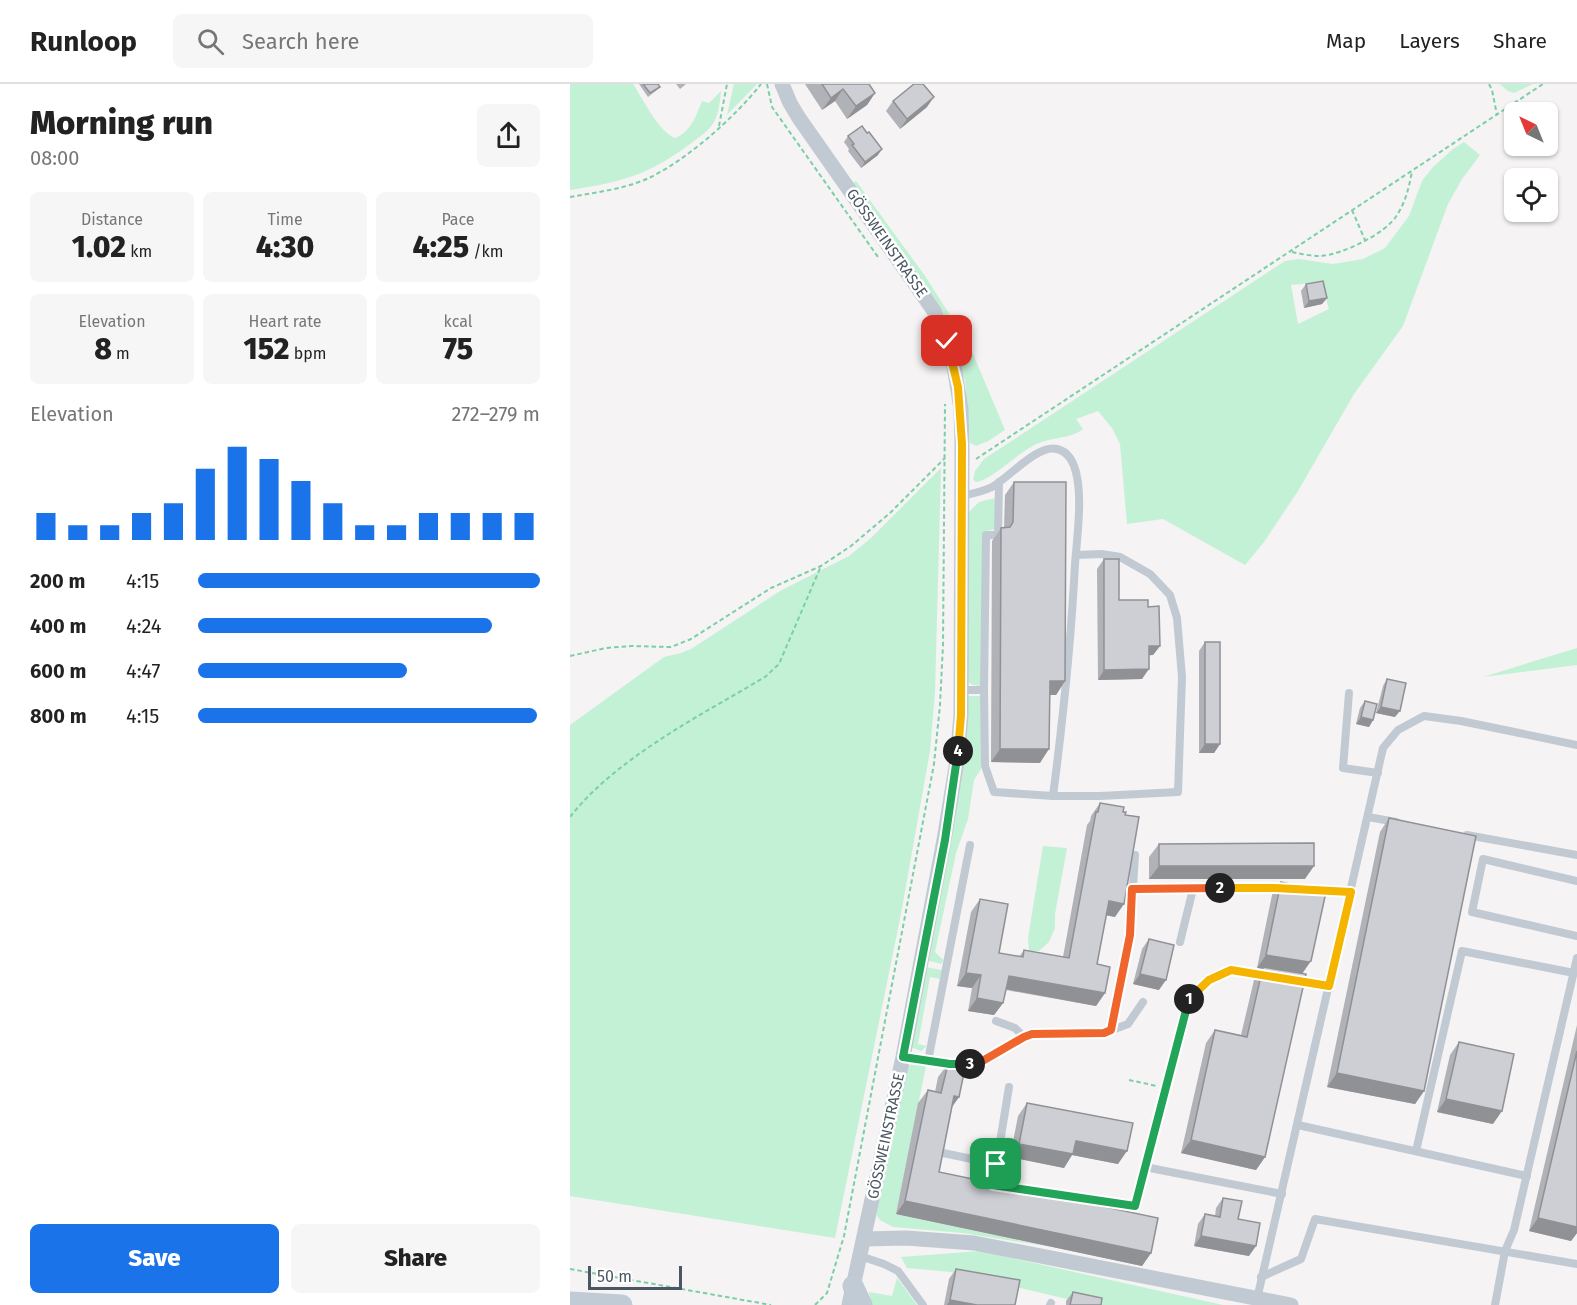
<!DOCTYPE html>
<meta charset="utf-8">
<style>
body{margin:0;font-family:"Fira Sans",sans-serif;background:#f6f6f6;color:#222;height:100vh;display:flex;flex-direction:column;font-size:22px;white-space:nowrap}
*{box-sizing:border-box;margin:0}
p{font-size:20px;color:#767676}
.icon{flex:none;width:33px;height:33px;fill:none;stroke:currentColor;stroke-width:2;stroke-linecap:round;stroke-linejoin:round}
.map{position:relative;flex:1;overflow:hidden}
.sheet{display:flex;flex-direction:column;background:#fff;width:570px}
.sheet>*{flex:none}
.needle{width:39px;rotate:317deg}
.fabs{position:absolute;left:934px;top:18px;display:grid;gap:12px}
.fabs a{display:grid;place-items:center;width:54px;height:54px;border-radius:9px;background:#fff;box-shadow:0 2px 4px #0004;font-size:30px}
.scale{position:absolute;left:18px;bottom:15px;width:94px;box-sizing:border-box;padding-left:6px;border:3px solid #4a5661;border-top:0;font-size:16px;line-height:21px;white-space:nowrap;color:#4a5661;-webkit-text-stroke:4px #fff;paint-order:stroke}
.pin{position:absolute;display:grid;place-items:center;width:51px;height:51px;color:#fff;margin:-26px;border-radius:12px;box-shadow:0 3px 9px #0006}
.km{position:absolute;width:30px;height:30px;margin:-15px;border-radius:50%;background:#222;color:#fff;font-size:16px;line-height:30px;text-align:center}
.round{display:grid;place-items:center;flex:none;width:63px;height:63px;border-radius:9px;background:#f6f6f6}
.headline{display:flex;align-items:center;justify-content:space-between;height:102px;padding:0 30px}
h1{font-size:33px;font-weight:800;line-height:45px}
.metrics{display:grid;grid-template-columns:repeat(3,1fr);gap:9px;height:102px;padding:6px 30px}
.metrics div{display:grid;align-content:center;border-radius:9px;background:#f6f6f6;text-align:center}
.metrics b{font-size:30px;font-weight:800}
.metrics small{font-size:16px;font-weight:400}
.metrics p{font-size:16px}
.chart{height:168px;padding:12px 30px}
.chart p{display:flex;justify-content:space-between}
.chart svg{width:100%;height:108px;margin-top:6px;stroke:#1a73e8;stroke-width:6}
.button{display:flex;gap:12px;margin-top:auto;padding:12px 30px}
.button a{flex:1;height:69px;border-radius:9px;background:#1a73e8;color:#fff;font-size:24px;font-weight:800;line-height:69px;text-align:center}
.button a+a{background:#f6f6f6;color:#222}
ul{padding:0 30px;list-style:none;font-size:20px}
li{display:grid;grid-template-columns:96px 72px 1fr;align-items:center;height:45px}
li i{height:15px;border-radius:8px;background:#1a73e8}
header{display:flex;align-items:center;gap:36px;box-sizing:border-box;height:84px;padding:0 30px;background:#fff;border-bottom:2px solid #e0e0e0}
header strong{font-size:28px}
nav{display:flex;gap:33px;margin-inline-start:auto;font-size:21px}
.search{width:420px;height:54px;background:#f6f6f6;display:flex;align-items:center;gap:15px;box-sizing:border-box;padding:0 21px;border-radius:9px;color:#767676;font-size:22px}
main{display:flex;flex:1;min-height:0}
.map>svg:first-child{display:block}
.green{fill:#c3f1d5;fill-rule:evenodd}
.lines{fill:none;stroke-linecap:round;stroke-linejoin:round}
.path{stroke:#7ad0a6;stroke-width:2;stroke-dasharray:4.5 3;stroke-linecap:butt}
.lane{stroke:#c1cad2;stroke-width:8}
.street{stroke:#c1cad2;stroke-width:15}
.secondary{stroke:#c1cbd6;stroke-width:21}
.wall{fill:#b0b2b7}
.shaded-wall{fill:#909195}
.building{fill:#cdcfd5;stroke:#909195;stroke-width:1.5}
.split-1-casing{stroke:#fff;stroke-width:12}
.split-2-casing{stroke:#fff;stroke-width:12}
.split-3-casing{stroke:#fff;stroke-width:12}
.split-4-casing{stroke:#fff;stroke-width:12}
.split-5-casing{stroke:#fff;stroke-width:12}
.split-1{stroke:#22a559;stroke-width:8}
.split-2{stroke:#f5b400;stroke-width:8}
.split-3{stroke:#f0652b;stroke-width:8}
.split-4{stroke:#22a559;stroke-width:8}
.split-5{stroke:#f5b400;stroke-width:8}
.labels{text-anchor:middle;stroke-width:5;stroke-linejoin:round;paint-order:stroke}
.street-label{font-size:15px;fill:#4a5661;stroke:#fff}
</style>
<header>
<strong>Runloop</strong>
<div class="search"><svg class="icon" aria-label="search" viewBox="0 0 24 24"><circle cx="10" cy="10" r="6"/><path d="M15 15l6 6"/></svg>Search here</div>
<nav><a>Map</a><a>Layers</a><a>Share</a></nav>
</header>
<main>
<section class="sheet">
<div class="headline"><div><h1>Morning run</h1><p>08:00</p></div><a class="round"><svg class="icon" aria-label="share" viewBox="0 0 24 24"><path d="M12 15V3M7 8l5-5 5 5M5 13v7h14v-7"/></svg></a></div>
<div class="metrics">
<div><p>Distance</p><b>1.02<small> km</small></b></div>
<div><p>Time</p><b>4:30</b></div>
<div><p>Pace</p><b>4:25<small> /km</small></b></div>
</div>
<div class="metrics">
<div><p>Elevation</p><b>8<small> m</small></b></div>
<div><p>Heart rate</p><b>152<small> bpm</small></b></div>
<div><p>kcal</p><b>75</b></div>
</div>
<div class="chart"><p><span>Elevation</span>272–279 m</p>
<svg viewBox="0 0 160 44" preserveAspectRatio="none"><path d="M5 44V33M15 44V38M25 44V38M35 44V33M45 44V29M55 44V15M65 44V6M75 44V11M85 44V20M95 44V29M105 44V38M115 44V38M125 44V33M135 44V33M145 44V33M155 44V33"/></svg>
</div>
<ul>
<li><b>200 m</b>4:15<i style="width:100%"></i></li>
<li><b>400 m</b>4:24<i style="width:86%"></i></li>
<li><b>600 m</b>4:47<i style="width:61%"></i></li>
<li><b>800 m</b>4:15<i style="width:99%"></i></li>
</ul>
<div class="button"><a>Save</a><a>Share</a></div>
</section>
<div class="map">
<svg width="1007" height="1221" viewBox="0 0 1007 1221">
<rect width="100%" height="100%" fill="#f5f3f3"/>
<g class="green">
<path d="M0 0H63C73 15 88 47 105 54 121 48 126 32 132 17L139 19 151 7C150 17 149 29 144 38 139 47 128 54 120 60 77 92 51 98 0 106Z"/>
<path d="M164 0H187L157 31Z"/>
<path d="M930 0H963L944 9 938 7Z"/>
<path d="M894 58 910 71 892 95 878 120 833 242 784 310 728 407 694 458 675 481 593 435 557 440 550 360 542 344 528 327 506 335 513 345C499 356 479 352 461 363 446 371 420 397 406 398L403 396 405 387 414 375 715 177 729 175 763 180 793 175 815 164 839 132 852 97 862 84 883 65ZM751 198 759 225 728 240 721 201Z"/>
<path d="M286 97 355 192 387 242 403 270 435 346 418 357 406 362 400 359 395 297 378 240 367 221 283 99Z"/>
<path d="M371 384 365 608 360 667 331 830 265 1154 0 1112V641L94 573 111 569 121 565 210 507 279 472 301 454Z"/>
<path d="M425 414V445L413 448 411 602 403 601 396 597 398 429 409 418Z"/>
<path d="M1007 564V581L913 593Z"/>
<path d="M396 612H411V685L404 696 398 735 386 769 365 868 373 876 372 880 356 876Z"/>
<path d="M473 762 497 764 485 830V844L479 858 469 867H459L458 854Z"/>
<path d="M355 883 372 886 370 895 360 893 348 960 357 962 351 967 341 963Z"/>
<path d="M342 980 356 982 326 1130 482 1163 393 1149 323 1143 310 1136 307 1132V1125L338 982Z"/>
<path d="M410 1167 653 1221H523L381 1188 337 1184 331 1173Z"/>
<path d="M327 1194 347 1221H302L299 1208 322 1212Z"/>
</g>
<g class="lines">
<g class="path">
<path d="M197 0 202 23 308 173"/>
<path d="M919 0 922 6 927 31"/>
<path d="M149 42 157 0"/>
<path d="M0 113C27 108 56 105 81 93 119 74 165 33 191 0"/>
<path d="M782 126 795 156"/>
<path d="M722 168C731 170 741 172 750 172 771 171 816 150 827 131 836 117 839 103 842 87"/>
<path d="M406 375 973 0"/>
<path d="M0 572 36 564 61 562 101 563 121 555 201 504 251 482 281 462 320 429 375 374"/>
<path d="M0 733C46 674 131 631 195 593L209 580 251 482"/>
<path d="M559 996 587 1002"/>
<path d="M0 1185 201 1221"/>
<path d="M245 1221 257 1209 274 1152 364 680 370 621 373 561 375 320"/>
</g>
<g class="lane">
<path d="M391 412C401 410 412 408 422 403 439 394 467 360 487 365 500 368 505 382 507 393 512 417 507 455 505 480 501 558 493 635 483 712L424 708 415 682 414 606 416 451H428L429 398"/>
<path d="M391 606H414"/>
<path d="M779 609 773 684 808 689"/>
<path d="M483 712H530L608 708 612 593 607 534 600 511 580 490 550 473 532 470 506 471"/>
<path d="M798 733 826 738"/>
<path d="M897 751 1007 771"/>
<path d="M1007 797 913 775 902 828 1007 852"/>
<path d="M562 805 717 804"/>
<path d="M741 806 781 808"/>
<path d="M610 858 623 805"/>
<path d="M725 897 759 902"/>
<path d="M426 937 445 944 454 953"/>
<path d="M541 946 560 851 565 771"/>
<path d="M333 973 380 980 409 979 454 953 462 950 534 949 558 940 573 918"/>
<path d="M358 977 400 761"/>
<path d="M728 1041 957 1092"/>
<path d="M846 1067 892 867 1004 889"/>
<path d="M373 1069 426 1080"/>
<path d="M575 1083 712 1110"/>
<path d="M429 1102 423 1101 439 1003"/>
<path d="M447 1105 565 1122 619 915 639 896 661 886 696 892"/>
<path d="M290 1172 314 1180 328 1187 353 1221"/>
<path d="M691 1193 731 1175 745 1135 1007 1180"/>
<path d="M687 1215 813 664 828 646 854 632 891 637 1007 661"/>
<path d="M480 1221 481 1219"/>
<path d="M925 1221 935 1167 944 1146 1007 874"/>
</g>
<g class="street">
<path d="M212 0 220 19 229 34 364 227 384 282 391 325 392 360 391 631 387 677 374 756 333 973 279 1221"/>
<path d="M294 1155 336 1154 404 1159 721 1221"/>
</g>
<g class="secondary">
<path d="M283 1202 292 1221"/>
<path d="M0 1218 52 1221"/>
</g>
</g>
<g class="wall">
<path d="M69 0H88L90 3 87 6 78 13Z"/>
<path d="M106 0H116L110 5Z"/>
<path d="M235 0H299L305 9 297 21 277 35 265 17 252 26Z"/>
<path d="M323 17 357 23 330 45 316 27Z"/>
<path d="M278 52 308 71 291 84 278 67 279 65 274 58Z"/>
<path d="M736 200 757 214 752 220 734 224 731 207Z"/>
<path d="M444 398 495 597 486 611H480L470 679 421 678 422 457 431 444H434L435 411Z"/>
<path d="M534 475 549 516 578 523 590 562 583 571H579L572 595 528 596 527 485Z"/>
<path d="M635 558 650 660 644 669H629V567Z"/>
<path d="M817 595 825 633 806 629 813 602Z"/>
<path d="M795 617 803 636 799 643 786 640 790 624Z"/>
<path d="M530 719 545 833 536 831 527 880 535 909 526 922 436 906 433 919 424 931 398 927 402 904 387 902 401 828 410 815 429 869 449 873 454 866 493 873 517 741 520 737 521 732Z"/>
<path d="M819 734 854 1007 845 1020 757 1003 810 748Z"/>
<path d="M589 760 735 795H579V773Z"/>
<path d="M711 798 732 889 695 1073 686 1086 611 1069 636 959 645 946 671 951 684 896 692 885 687 884 702 811Z"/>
<path d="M579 855 589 906 563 900 572 865Z"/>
<path d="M1007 941V1149L1001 1157 959 1147Z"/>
<path d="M889 958 923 1040 867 1028 880 971Z"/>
<path d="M378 980 389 1013 382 1022 369 1088 581 1169 572 1182 326 1130 348 1019 358 1006 365 1008 368 993Z"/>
<path d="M457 1019 548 1080 502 1071 494 1084 440 1073 448 1032Z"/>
<path d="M653 1114 668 1135 679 1172 624 1162 628 1140 635 1130 645 1132 646 1124Z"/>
<path d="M386 1185 445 1221H374L379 1195Z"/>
<path d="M503 1208 531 1221H496V1217Z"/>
</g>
<g class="shaded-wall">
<path d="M273 5 265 17 252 26 261 14Z"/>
<path d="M305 9 297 21 277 35 286 22Z"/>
<path d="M364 13 357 23 330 45 337 35Z"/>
<path d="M312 65 308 71 291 84 295 78Z"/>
<path d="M757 214 752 220 734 224 739 217Z"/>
<path d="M579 562H590L583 571 572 572Z"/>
<path d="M579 585 572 595 528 596 534 586Z"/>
<path d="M480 597H495L486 611H471Z"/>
<path d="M811 623 830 627 825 633 806 629Z"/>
<path d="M791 633 803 636 799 643 786 640Z"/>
<path d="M635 660H650L644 669H629Z"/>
<path d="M430 665H479L470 679 421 678Z"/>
<path d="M589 782H744L735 795H579Z"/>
<path d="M539 817 554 820 545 833 530 830Z"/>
<path d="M696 871 741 877 732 890 693 883 692 885 687 884Z"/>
<path d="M396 889 411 891 402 904 387 902Z"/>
<path d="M570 890 596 896 589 906 563 900Z"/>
<path d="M439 892 535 909 526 922 430 904Z"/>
<path d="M407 914 433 919 424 931 398 927Z"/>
<path d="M767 989 854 1007 845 1020 757 1003Z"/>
<path d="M384 1012 389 1013 380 1026Z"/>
<path d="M876 1015 932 1027 923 1040 867 1028Z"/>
<path d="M621 1056 695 1073 686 1086 611 1069Z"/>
<path d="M506 1057 557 1067 548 1080 502 1071 494 1084 440 1073 449 1060Z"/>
<path d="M335 1117 581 1169 572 1182 326 1130Z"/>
<path d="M968 1134 1007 1143V1149L1001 1157 959 1147Z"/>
<path d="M631 1152 686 1162 679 1172 624 1162Z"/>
<path d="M380 1216 407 1221H377Z"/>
</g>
<g class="building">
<path d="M73 0H88L90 3 80 9Z"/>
<path d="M252 0H299L305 9 286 22 273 5 261 14Z"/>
<path d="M344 0H353L364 13 337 35 323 17Z"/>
<path d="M292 42 297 49 299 48 312 65 295 78 282 61 284 60 278 52Z"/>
<path d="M753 197 757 214 739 217 736 200Z"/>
<path d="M444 398H496L495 597H480L479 665H430L431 444 440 443 443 438Z"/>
<path d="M534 475H549V516H578V523L589 522 590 562H579V585L534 586Z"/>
<rect x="635" y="558" width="15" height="102"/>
<path d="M817 595 836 599 830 627 811 623Z"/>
<path d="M795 617 807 620 803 636 791 633Z"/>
<path d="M530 719 554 723 553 728H556L555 731 569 733 554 820 539 817 527 880 540 883 535 909 439 892 433 919 407 914 411 891 396 889 410 815 438 820 429 869 453 873 454 866 499 874 526 728H528Z"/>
<path d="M819 734 906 752 854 1007 767 989Z"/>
<path d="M744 759V782H589V760Z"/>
<path d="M711 798 756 808 741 877 739 878 696 871Z"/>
<path d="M579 855 604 861 596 896 570 890Z"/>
<path d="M693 883 736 890 695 1073 621 1056 645 946 677 953Z"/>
<path d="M889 958 944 970 932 1027 876 1015Z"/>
<path d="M1007 967V1143L968 1134Z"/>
<path d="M378 980 395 984 389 1013 384 1012 369 1088 588 1134 581 1169 335 1117 358 1006 371 1009Z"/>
<path d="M457 1019 563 1039 557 1067 506 1057 503 1070 449 1060Z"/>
<path d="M653 1114 672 1117 668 1135 690 1139 686 1162 631 1152 635 1130 650 1133Z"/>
<path d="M386 1185 450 1196 445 1221H407L380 1216Z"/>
<path d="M503 1208 532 1214 531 1221H500Z"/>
</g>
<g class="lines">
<defs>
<path id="split-1" d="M426 1080 423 1101 565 1122 619 915"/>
<path id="split-2" d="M619 915 639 896 661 886 759 902 781 808 705 804H650"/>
<path id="split-3" d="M400 980 409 979 454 953 462 950 534 949 541 946 560 851 562 805 650 804"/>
<path id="split-4" d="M388 667 375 756 333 973 380 980H400"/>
<path id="split-5" d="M377 257 388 303 392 360 391 631 388 667"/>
</defs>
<use href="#split-1" class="split-1-casing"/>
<use href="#split-2" class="split-2-casing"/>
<use href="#split-3" class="split-3-casing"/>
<use href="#split-4" class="split-4-casing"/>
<use href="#split-5" class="split-5-casing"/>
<use href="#split-1" class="split-1"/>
<use href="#split-2" class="split-2"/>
<use href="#split-3" class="split-3"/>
<use href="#split-4" class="split-4"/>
<use href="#split-5" class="split-5"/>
</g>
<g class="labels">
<g class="street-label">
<text transform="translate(317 159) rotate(55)" y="5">GÖSSWEINSTRASSE</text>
<text transform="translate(316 1052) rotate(-78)" y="5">GÖSSWEINSTRASSE</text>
</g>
</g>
</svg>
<div class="fabs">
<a><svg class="needle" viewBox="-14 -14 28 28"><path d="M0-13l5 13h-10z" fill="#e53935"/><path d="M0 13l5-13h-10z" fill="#767676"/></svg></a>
<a><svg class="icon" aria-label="locate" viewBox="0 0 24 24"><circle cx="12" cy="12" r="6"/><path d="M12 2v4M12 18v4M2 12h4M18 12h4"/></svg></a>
</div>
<div class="scale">50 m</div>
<div class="pin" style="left:426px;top:1080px;background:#1e9e55"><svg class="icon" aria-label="arrive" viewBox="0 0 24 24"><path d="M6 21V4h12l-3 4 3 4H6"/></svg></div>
<div class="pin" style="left:377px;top:257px;background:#d93025"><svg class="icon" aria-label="check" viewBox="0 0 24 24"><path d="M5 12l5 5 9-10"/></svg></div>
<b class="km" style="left:619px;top:915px">1</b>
<b class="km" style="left:650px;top:804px">2</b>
<b class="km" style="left:400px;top:980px">3</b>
<b class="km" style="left:388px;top:667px">4</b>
</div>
</main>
